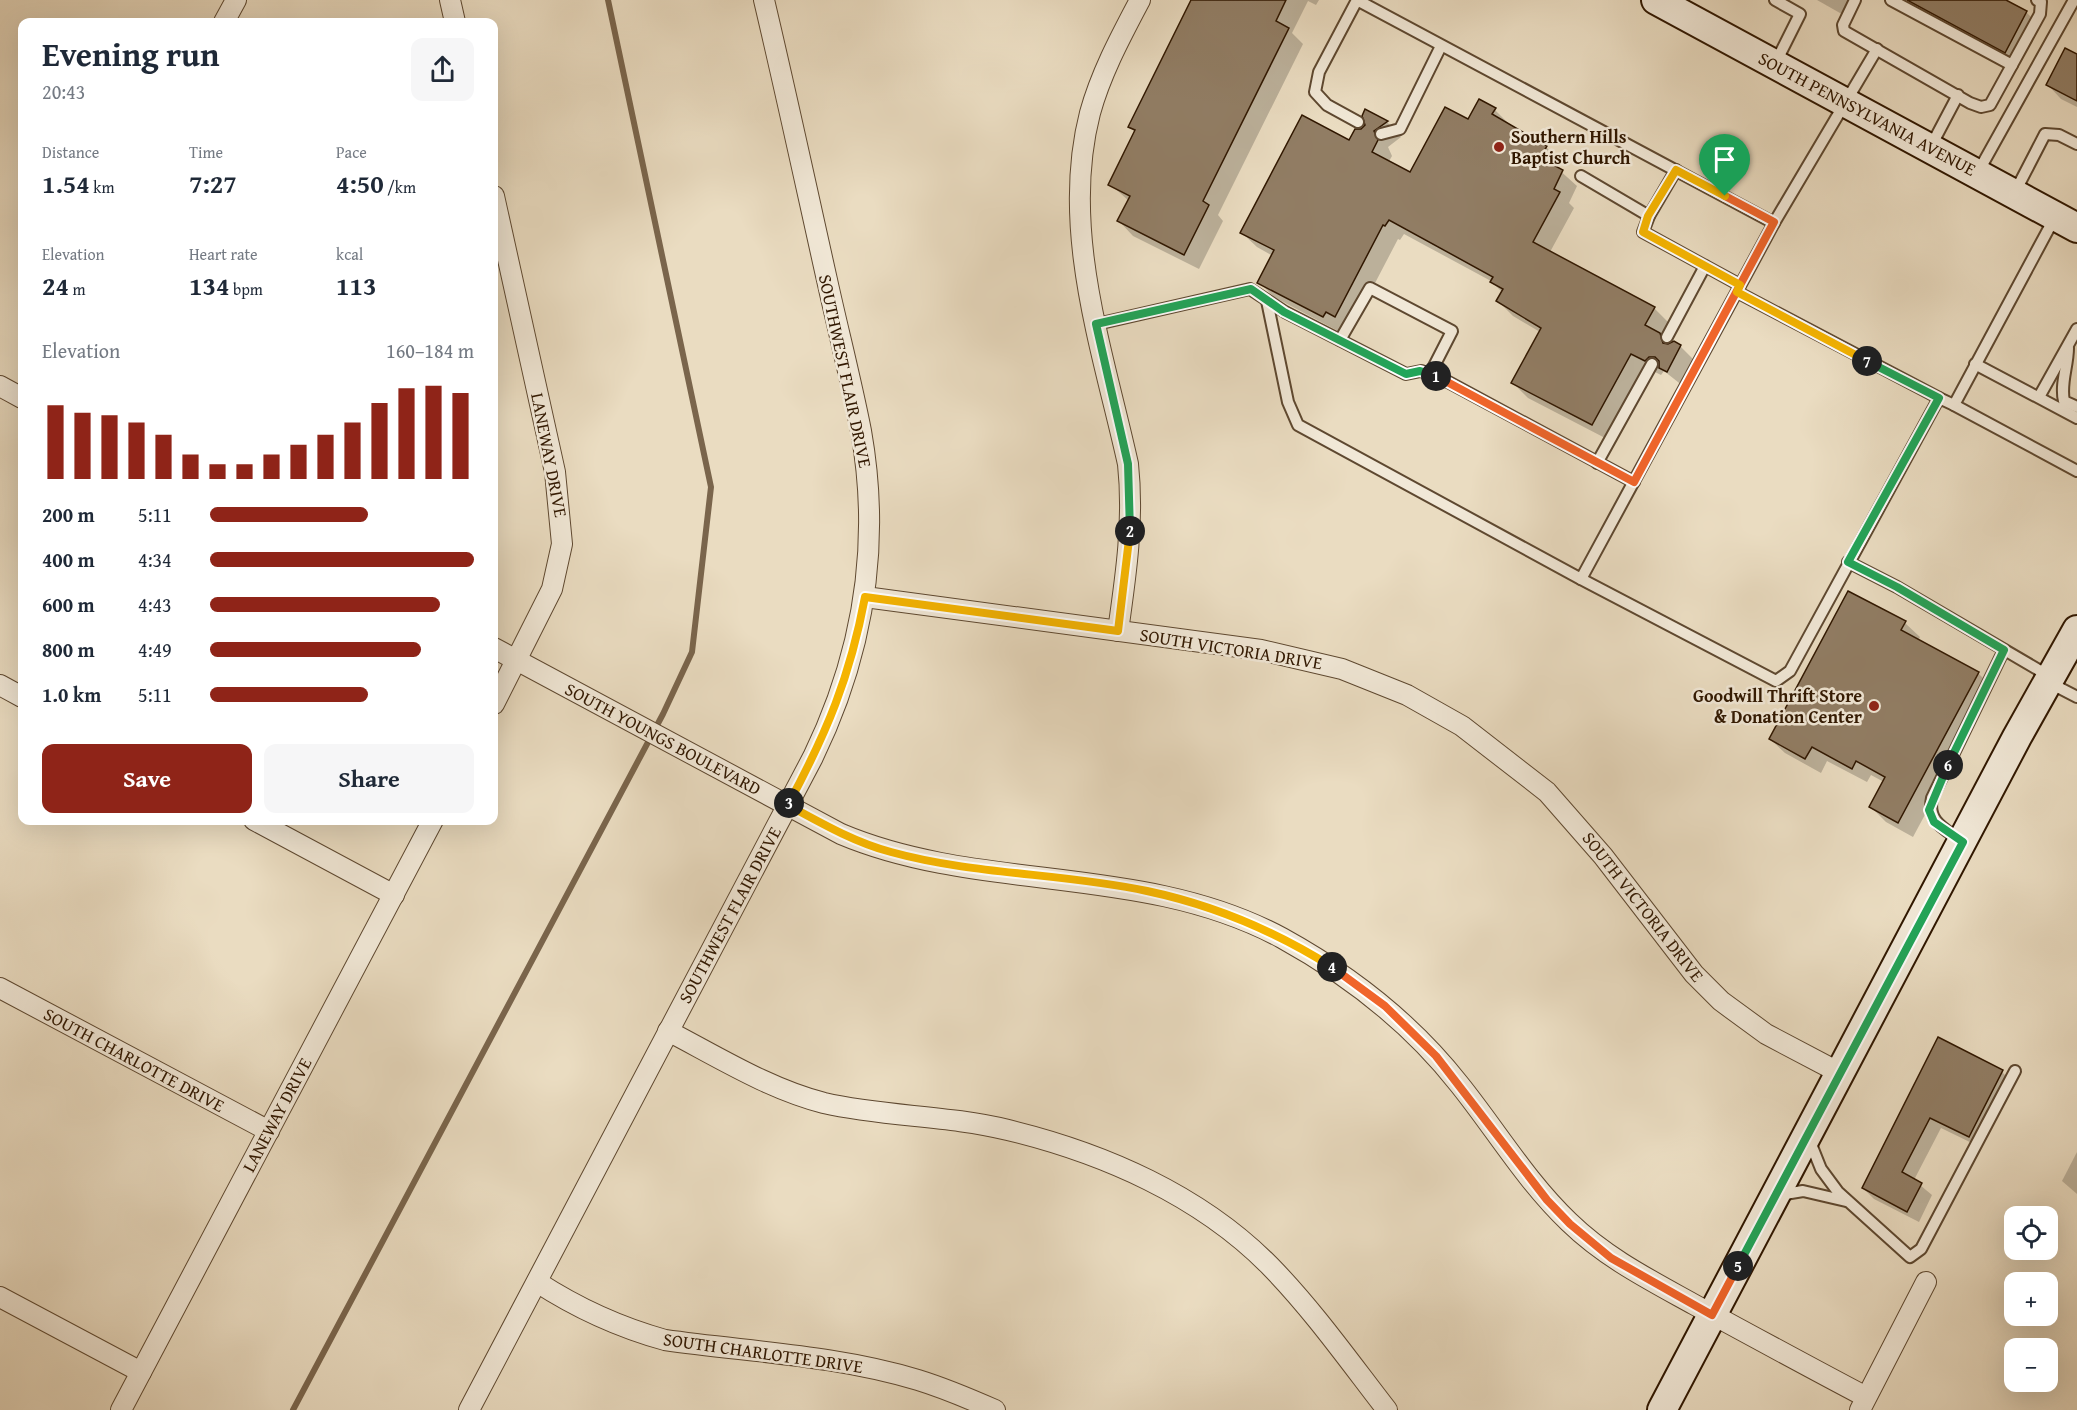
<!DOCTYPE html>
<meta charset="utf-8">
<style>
body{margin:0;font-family:"Gentium Book Plus",serif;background:#f6f6f7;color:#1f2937;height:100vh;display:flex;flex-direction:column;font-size:22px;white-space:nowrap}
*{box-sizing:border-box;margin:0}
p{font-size:20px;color:#747a83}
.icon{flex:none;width:33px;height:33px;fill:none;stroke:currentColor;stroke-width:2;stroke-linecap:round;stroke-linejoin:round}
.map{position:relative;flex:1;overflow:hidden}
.sheet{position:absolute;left:18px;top:18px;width:480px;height:807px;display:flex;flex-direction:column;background:#fff;border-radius:12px;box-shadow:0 6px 24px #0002}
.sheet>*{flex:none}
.buttons{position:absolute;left:2004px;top:1206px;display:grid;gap:12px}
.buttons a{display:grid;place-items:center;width:54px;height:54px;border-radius:12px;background:#fff;box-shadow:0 6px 24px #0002;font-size:30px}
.pin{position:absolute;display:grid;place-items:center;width:51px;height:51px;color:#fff;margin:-62px -26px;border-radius:50% 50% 50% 0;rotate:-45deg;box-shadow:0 0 6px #0007}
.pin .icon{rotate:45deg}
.km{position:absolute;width:30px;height:30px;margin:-15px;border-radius:50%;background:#222;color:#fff;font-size:16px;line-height:30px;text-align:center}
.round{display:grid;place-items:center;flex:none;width:63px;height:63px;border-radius:12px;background:#f6f6f7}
.head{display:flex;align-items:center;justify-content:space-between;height:102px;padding:0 24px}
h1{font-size:33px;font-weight:700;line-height:45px}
.stats{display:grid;grid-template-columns:repeat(3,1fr);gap:9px;height:102px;padding:6px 24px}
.stats div{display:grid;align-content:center}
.stats b{font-size:26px;font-weight:700}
.stats small{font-size:16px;font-weight:400}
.stats p{font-size:16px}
.chart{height:168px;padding:12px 24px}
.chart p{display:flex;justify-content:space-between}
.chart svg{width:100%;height:108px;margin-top:6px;stroke:#8f2418;stroke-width:6}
.action{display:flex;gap:12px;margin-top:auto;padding:12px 24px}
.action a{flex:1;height:69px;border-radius:12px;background:#8f2418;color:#fff;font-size:24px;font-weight:700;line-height:69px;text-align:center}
.action a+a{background:#f6f6f7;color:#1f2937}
ul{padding:0 24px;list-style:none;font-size:20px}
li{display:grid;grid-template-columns:96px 72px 1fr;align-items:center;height:45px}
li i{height:15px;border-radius:8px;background:#8f2418}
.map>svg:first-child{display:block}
.shadow{fill:#0003}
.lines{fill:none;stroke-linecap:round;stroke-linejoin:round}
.stream{stroke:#7a654c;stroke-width:6}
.building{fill:#917d64;stroke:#301700;stroke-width:1.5}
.service-casing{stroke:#5e4830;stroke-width:14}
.minor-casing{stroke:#5e4830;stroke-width:22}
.secondary-casing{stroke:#301700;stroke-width:32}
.service{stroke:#f1e8d7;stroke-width:10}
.minor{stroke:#f1e8d7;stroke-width:20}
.secondary{stroke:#f1e8d7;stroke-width:28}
.split-1-casing{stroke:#fff;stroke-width:12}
.split-2-casing{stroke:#fff;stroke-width:12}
.split-3-casing{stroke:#fff;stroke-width:12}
.split-4-casing{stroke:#fff;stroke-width:12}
.split-5-casing{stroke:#fff;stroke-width:12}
.split-6-casing{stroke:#fff;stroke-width:12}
.split-7-casing{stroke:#fff;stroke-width:12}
.split-8-casing{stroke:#fff;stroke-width:12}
.split-1{stroke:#f0652b;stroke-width:8}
.split-2{stroke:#22a559;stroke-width:8}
.split-3{stroke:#f5b400;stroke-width:8}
.split-4{stroke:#f5b400;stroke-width:8}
.split-5{stroke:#f0652b;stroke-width:8}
.split-6{stroke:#22a559;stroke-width:8}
.split-7{stroke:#22a559;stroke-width:8}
.split-8{stroke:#f5b400;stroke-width:8}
.poi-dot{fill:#8f2418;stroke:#f1e8d7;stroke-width:2}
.labels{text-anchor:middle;stroke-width:5;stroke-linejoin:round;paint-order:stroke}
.street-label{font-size:18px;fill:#301700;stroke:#f1e8d7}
.poi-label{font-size:18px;font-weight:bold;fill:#301700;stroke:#f1e8d7;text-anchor:start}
</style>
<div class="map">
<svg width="2077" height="1410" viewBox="0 0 2077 1410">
<rect width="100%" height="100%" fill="#eadcc1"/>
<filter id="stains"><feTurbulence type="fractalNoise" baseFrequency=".00333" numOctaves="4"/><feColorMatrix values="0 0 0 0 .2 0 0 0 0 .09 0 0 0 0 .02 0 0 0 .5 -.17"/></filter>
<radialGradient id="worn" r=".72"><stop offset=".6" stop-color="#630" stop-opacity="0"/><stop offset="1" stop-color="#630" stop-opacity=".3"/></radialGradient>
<g class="shadow">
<path d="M1193 0H1319L1316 5 1308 1 1292 33 1303 44 1218 215 1223 221 1199 269 1133 236 1119 221 1129 201 1110 184 1136 133 1130 127Z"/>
<path d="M1817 0H1857L1847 17Z"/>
<path d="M1895 0H2003L2026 12 2040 26 2019 65Z"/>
<path d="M2077 56V107L2061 99 2048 85Z"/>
<path d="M1495 110 1509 124 1546 147 1561 162 1557 168 1577 186 1569 203 1574 208 1550 252 1654 308 1669 323 1661 336 1670 345 1674 342 1680 346 1695 361 1683 386 1664 371 1661 375 1647 368 1607 439 1528 398 1513 383 1540 332 1513 316 1498 301 1503 293 1491 281 1404 234 1400 240 1398 239 1350 331 1341 326 1338 331 1274 297 1259 282 1273 256 1257 247 1242 233 1350 142 1366 125V111L1387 122 1401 137 1388 147 1392 156 1388 163 1410 174 1468 121Z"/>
<path d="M1905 623 1920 637 1918 641 1978 673 1993 688 1913 837 1886 822 1871 807 1884 782 1871 775 1867 782 1827 761 1821 773 1785 753 1770 739Z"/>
<path d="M1939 1040 2002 1072 2013 1083 1980 1147 1941 1128 1914 1180 1932 1195 1919 1222 1874 1199 1863 1188Z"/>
<path d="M2077 1152V1194L2062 1181Z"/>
</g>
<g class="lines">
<path class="stream" d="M293 1410 663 714 692 652 711 487 608 0"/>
</g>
<g class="building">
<path d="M1191 0H1286L1276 21 1289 28 1203 201 1209 205 1184 255 1117 221 1130 196 1108 185 1135 130 1128 127Z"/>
<path d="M1907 0H2006L2027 11 2005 53Z"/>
<path d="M2065 48 2077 54V101L2046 85Z"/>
<path d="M1479 99 1496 108 1492 114 1547 146 1540 158 1563 170 1554 189 1560 192 1533 242 1655 307 1645 325 1660 333 1663 343 1668 344 1674 341 1681 345 1667 372 1659 368V361L1655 357H1649L1645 361 1631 354 1592 425 1511 383 1541 328 1496 301 1503 289 1490 282 1493 277 1389 220 1385 226 1383 225 1335 317 1326 312 1323 317 1257 283 1274 250 1240 233 1302 115 1349 140 1355 129H1361L1365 125 1362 116 1365 109 1388 121 1374 131 1378 140 1372 152 1410 172 1445 107 1468 119Z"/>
<path d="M1848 591 1906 621 1901 630 1979 672 1898 823 1869 807 1885 777 1856 761 1852 769 1812 747 1805 759 1769 739Z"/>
<path d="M1938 1037 2003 1070 1969 1137 1930 1118 1902 1172 1922 1183 1907 1212 1862 1188Z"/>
</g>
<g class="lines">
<defs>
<g id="service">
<path d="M1357 0 1774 223 1877 49"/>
<path d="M1855 0 1843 25 1844 31 1970 103 1981 107 1990 105 2012 65 1891 0"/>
<path d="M1356 2 1319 72 1315 92 1327 105 1358 122"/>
<path d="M1775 64 1800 14 1775 0"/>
<path d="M2012 65 2040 14 2041 2 2037 0"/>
<path d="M1381 134 1400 129 1441 46"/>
<path d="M1930 148 1958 95"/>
<path d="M1977 174 2074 0"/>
<path d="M1581 176 1649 216 1676 170"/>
<path d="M2014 194 2045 134 2059 135 2077 144"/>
<path d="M1649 216 1643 232 1740 285"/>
<path d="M2055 217 1954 405 2077 471"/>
<path d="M1774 223 1581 579 1776 681 1790 671 1939 398 1954 405"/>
<path d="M1737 292 1939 398"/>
<path d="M1267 301 1288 402 1298 425 1581 579"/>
<path d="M1097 324 1250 289 1285 312 1406 374 1421 371 1437 376 1634 482"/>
<path d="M1667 337 1705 266"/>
<path d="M1340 340 1370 288 1452 331 1430 374"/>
<path d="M2068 348C2068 366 2060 384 2064 401L2077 407"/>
<path d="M1975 364 2077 418"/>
<path d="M2039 397 2077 329"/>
<path d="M1597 463 1652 364"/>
<path d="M1848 562 1897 587 2049 676"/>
<path d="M2048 682 2077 697"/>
<path d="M1960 840C1943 828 1927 821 1932 798L2004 650"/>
<path d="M1809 1139 1821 1169 1838 1192 1910 1257 1921 1249 2015 1071"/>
<path d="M1779 1195 1803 1191 1846 1201"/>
</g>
<g id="minor">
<path d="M450 0 455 22"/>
<path d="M224 22 236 0"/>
<path d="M494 196 555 472 562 544 552 589 494 704"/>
<path d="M0 386 22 398"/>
<path d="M865 597 1261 650 1342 669 1407 695 1462 726 1547 792 1603 856 1694 974 1721 1001 1766 1034 1840 1073"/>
<path d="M1118 631C1126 575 1134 520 1128 464 1103 351 1060 229 1090 113 1101 73 1121 36 1140 0"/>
<path d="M494 648 841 834C981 893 1143 863 1282 938 1351 976 1411 1023 1459 1084 1496 1130 1526 1181 1569 1222 1606 1258 1650 1280 1695 1305 1752 1336 1809 1367 1866 1397"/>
<path d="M0 685 22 697"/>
<path d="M254 820 394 895"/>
<path d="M0 988 269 1131"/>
<path d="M668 1031C718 1057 769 1089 824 1103 885 1117 947 1115 1008 1130 1103 1153 1200 1195 1270 1266 1313 1310 1349 1361 1387 1410"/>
<path d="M537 1282C577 1308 618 1327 665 1340 749 1352 836 1355 918 1380 944 1388 970 1399 995 1410"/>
<path d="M0 1297 141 1372"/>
<path d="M121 1410 433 820"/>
<path d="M469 1410 813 757C863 654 881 544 861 431 851 380 838 330 827 280 806 186 786 93 764 0"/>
<path d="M1860 1410 1926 1282"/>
</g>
<g id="secondary">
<path d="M1656 0 2077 228"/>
<path d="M1662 1410 2017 737 2077 630"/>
</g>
</defs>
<use href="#service" class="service-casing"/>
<use href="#minor" class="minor-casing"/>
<use href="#secondary" class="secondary-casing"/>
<use href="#service" class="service"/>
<use href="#minor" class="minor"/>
<use href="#secondary" class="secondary"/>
</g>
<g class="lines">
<defs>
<path id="split-1" d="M1436 376 1634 482 1774 222 1725 196"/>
<path id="split-2" d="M1130 531 1128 464 1096 324 1251 289 1284 312 1406 374 1420 371 1436 376"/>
<path id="split-3" d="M789 803C827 732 850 677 865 597L1118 631 1130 531"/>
<path id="split-4" d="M789 803 788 805C821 823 854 842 891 852 974 875 1063 873 1147 891 1213 905 1275 931 1332 967"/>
<path id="split-5" d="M1332 967 1385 1006 1436 1056 1547 1200 1570 1224 1611 1258 1712 1315 1738 1266"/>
<path id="split-6" d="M1738 1266 1963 842 1934 822 1929 810 1948 765"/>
<path id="split-7" d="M1867 361 1939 398 1848 562 1897 587 2004 650 1948 765"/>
<path id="split-8" d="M1725 196 1676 170 1648 216 1643 232 1740 285 1737 292 1867 361"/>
</defs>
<use href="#split-1" class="split-1-casing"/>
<use href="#split-2" class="split-2-casing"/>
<use href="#split-3" class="split-3-casing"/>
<use href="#split-4" class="split-4-casing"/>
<use href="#split-5" class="split-5-casing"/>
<use href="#split-6" class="split-6-casing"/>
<use href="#split-7" class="split-7-casing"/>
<use href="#split-8" class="split-8-casing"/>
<use href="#split-1" class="split-1"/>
<use href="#split-2" class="split-2"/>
<use href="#split-3" class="split-3"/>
<use href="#split-4" class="split-4"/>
<use href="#split-5" class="split-5"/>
<use href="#split-6" class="split-6"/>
<use href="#split-7" class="split-7"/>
<use href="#split-8" class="split-8"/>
</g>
<g class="poi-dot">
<circle cx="1499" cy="147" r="6"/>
<circle cx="1874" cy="706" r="6"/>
</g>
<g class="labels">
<g class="street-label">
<text transform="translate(1867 114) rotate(28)" y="6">SOUTH PENNSYLVANIA AVENUE</text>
<text transform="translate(845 371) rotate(78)" y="6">SOUTHWEST FLAIR DRIVE</text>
<text transform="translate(549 455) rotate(79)" y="6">LANEWAY DRIVE</text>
<text transform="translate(1231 649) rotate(9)" y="6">SOUTH VICTORIA DRIVE</text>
<text transform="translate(663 739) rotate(28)" y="6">SOUTH YOUNGS BOULEVARD</text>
<text transform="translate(1643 907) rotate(52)" y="6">SOUTH VICTORIA DRIVE</text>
<text transform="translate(730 915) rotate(-62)" y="6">SOUTHWEST FLAIR DRIVE</text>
<text transform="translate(134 1060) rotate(28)" y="6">SOUTH CHARLOTTE DRIVE</text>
<text transform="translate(277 1115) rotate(-62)" y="6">LANEWAY DRIVE</text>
<text transform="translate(763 1353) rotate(8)" y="6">SOUTH CHARLOTTE DRIVE</text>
</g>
<g class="poi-label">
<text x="1511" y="143">Southern Hills<tspan x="1511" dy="21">Baptist Church</tspan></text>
<text x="1862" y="702" text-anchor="end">Goodwill Thrift Store<tspan x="1862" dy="21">&amp; Donation Center</tspan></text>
</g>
</g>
<rect width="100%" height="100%" filter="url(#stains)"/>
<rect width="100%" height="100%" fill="url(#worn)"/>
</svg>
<div class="buttons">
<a><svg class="icon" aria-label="locate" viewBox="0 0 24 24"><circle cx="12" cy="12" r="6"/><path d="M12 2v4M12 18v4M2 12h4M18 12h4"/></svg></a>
<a>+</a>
<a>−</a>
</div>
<div class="pin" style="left:1725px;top:196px;background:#1e9e55"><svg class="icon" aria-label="arrive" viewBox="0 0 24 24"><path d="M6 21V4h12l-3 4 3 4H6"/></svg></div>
<b class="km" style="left:1436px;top:376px">1</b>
<b class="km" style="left:1130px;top:531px">2</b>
<b class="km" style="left:789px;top:803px">3</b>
<b class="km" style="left:1332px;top:967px">4</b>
<b class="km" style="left:1738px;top:1266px">5</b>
<b class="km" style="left:1948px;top:765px">6</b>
<b class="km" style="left:1867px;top:361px">7</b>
<section class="sheet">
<div class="head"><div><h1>Evening run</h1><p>20:43</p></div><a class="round"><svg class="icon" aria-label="share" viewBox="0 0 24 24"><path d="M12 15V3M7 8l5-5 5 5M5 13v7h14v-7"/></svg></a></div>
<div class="stats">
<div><p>Distance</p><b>1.54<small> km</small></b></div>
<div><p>Time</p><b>7:27</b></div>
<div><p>Pace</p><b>4:50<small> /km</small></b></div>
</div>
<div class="stats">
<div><p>Elevation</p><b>24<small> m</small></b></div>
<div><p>Heart rate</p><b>134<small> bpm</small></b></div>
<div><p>kcal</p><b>113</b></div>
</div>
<div class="chart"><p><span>Elevation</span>160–184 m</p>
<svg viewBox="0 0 160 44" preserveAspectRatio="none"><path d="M5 44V14M15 44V17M25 44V18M35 44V21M45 44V26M55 44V34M65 44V38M75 44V38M85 44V34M95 44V30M105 44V26M115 44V21M125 44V13M135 44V7M145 44V6M155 44V9"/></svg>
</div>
<ul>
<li><b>200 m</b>5:11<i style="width:60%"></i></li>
<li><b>400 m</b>4:34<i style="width:100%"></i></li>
<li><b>600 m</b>4:43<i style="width:87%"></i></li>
<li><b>800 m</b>4:49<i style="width:80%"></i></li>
<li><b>1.0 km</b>5:11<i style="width:60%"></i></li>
</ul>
<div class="action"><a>Save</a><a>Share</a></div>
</section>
</div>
